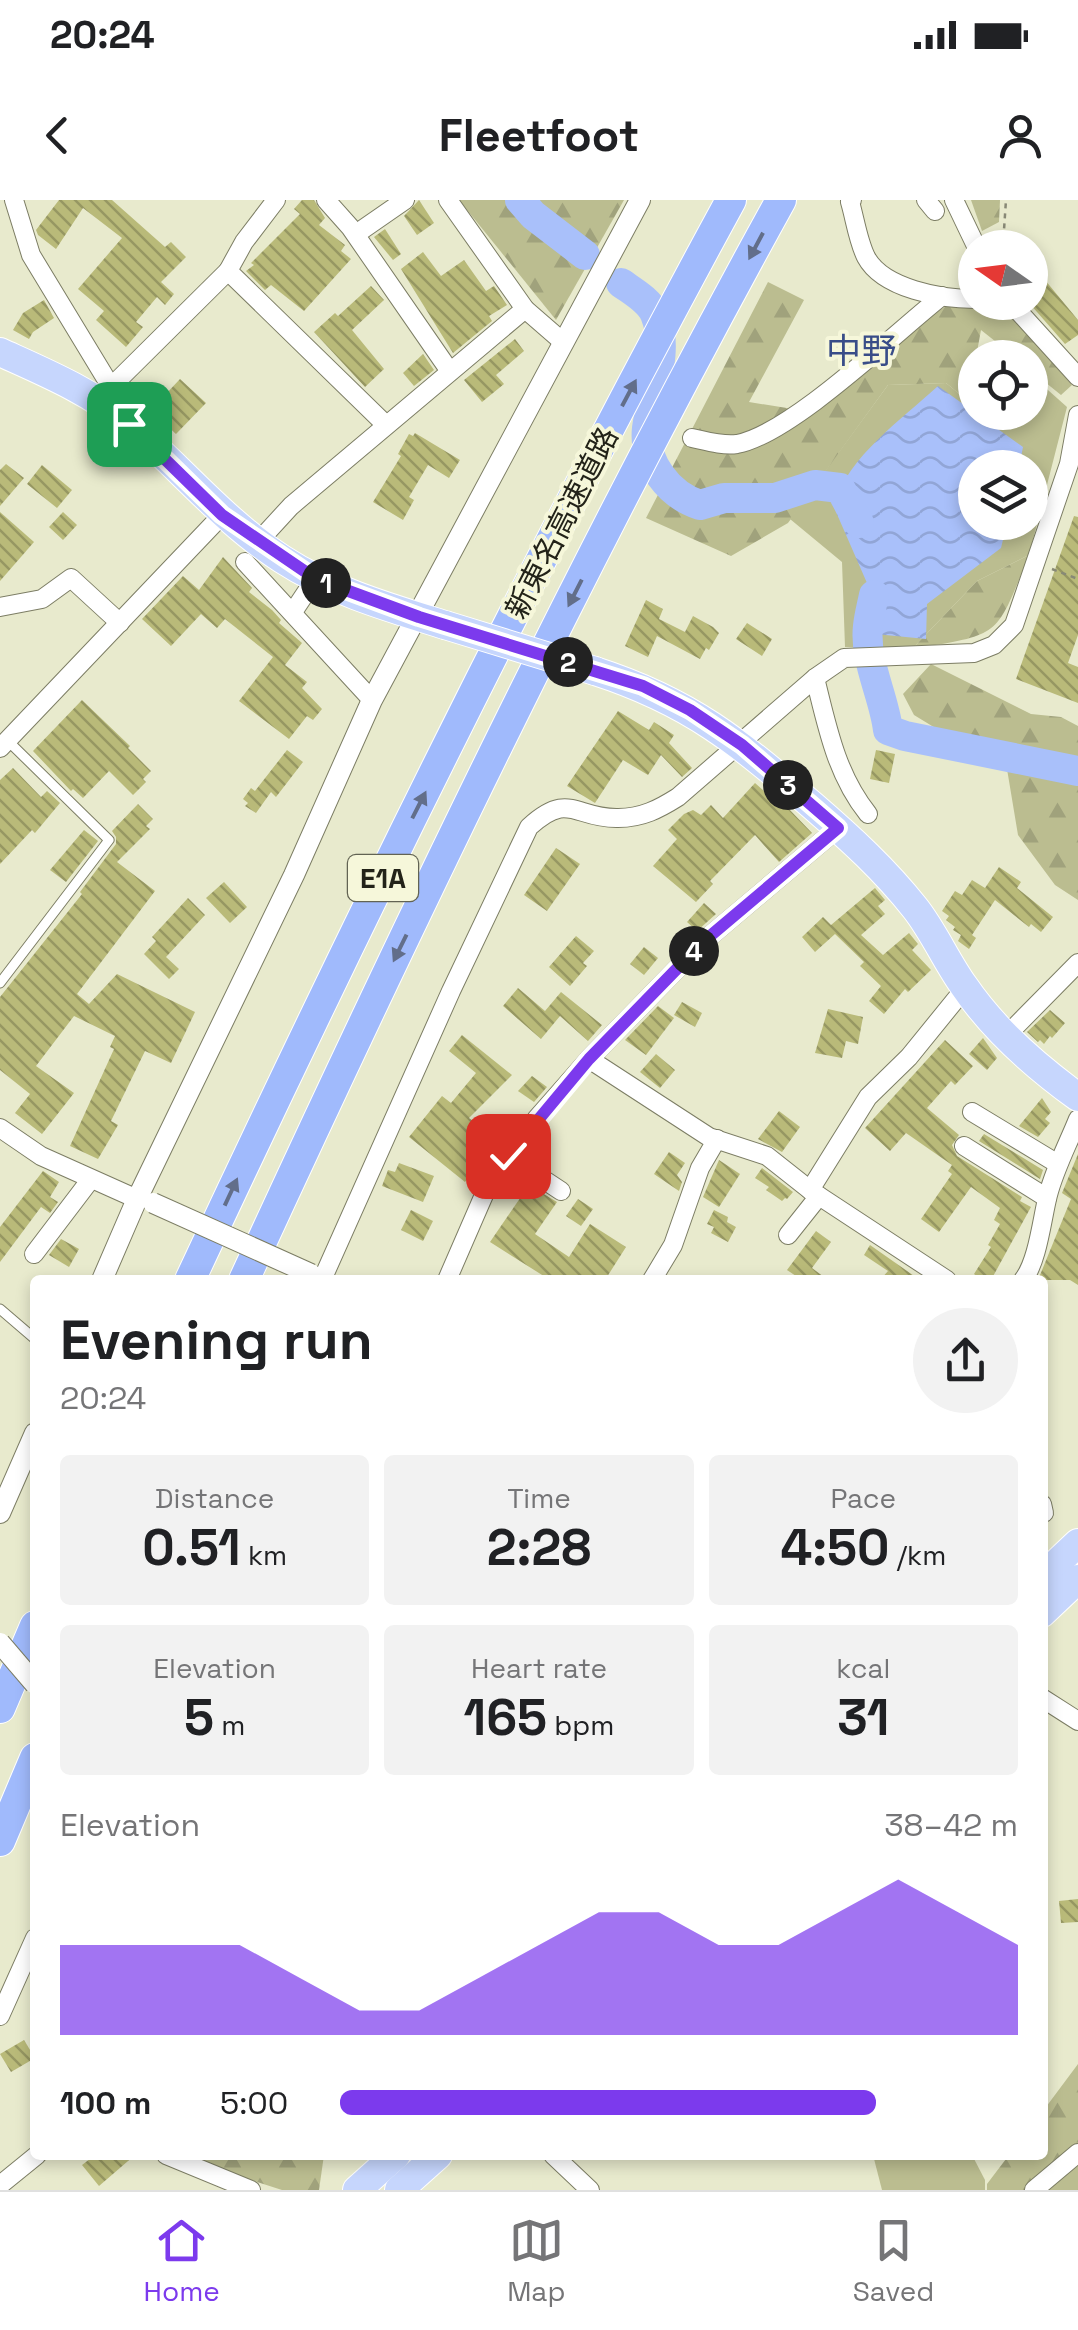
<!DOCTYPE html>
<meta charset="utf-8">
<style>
body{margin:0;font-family:"Space Grotesk","Noto Sans JP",sans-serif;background:#f2f2f2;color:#202124;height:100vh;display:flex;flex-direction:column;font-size:38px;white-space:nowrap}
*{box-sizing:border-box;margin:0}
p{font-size:32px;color:#757577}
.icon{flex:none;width:55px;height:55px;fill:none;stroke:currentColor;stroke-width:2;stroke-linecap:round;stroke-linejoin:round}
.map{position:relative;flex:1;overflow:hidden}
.side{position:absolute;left:30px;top:1075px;width:1018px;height:885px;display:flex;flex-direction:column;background:#fff;border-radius:10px;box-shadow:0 5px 15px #0003}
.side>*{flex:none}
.needle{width:65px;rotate:284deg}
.fabs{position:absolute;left:958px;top:30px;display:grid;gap:20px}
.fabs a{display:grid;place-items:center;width:90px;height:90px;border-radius:50%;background:#fff;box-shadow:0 5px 15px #0003;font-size:50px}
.pin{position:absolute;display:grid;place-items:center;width:85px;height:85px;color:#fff;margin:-42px;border-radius:20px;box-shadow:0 5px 15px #0006}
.km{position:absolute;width:50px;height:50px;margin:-25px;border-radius:50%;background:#222;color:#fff;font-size:28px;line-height:50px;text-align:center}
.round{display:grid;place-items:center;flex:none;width:105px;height:105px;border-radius:52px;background:#f2f2f2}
.overview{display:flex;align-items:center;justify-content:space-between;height:170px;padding:0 30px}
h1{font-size:55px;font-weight:800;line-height:75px}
.figures{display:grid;grid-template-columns:repeat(3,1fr);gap:15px;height:170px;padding:10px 30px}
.figures div{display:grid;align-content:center;border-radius:10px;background:#f2f2f2;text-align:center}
.figures b{font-size:50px;font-weight:800}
.figures small{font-size:28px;font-weight:400}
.figures p{font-size:28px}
.chart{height:280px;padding:20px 30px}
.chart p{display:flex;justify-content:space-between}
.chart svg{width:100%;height:180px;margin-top:10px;fill:#7c3aed;opacity:.7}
ul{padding:0 30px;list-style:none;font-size:32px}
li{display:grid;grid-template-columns:160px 120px 1fr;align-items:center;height:75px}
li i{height:25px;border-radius:12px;background:#7c3aed}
.status{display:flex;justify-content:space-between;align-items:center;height:70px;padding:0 50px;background:#fff;direction:ltr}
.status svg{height:28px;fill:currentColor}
header{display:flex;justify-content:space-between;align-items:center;height:130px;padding:0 30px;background:#fff;font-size:45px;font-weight:800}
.tab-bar{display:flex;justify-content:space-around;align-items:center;height:140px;border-top:2px solid #e0e0e0;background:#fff;font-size:28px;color:#757577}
.tab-bar a{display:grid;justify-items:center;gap:5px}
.tab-bar .selected{color:#7c3aed}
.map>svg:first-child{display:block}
.green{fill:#bbbd90;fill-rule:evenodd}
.forest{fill:url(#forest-firs)}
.water{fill:url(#water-waves)}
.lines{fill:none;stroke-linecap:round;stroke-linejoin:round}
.river{stroke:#a9c0fa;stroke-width:30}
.building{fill:url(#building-back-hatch)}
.service-casing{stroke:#7c7d64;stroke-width:11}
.minor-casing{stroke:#7c7d64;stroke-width:20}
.tertiary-casing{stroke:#7c7d64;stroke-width:22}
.primary-casing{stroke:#fff;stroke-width:30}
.motorway-casing{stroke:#fff;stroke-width:32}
.path{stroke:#888976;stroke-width:2.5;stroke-dasharray:5 5;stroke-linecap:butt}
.service{stroke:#fff;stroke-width:9}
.minor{stroke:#fff;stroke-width:18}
.tertiary{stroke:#fff;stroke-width:20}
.primary{stroke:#c6d6fd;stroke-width:28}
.motorway{stroke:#a0bafc;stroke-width:30}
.tertiary-bridge-casing{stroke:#7c7d64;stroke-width:22;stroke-linecap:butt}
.primary-bridge-casing{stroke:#fff;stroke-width:30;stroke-linecap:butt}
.tertiary-bridge{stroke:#fff;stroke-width:20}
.primary-bridge{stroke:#c6d6fd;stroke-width:28}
.oneway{fill:#626e8a}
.route-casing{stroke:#fff;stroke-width:20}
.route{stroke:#7c3aed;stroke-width:12}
.labels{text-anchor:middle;stroke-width:8;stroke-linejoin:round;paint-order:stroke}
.shield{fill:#f6f7da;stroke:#626353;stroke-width:2.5}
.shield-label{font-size:28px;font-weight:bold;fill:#232319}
.street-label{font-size:30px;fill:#232319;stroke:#f6f7da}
.quarter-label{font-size:35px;fill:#394d88;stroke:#f6f7da}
</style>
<div class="status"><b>20:24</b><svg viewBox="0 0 49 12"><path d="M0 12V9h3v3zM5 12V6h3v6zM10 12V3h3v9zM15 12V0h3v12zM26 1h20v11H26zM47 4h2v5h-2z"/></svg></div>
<header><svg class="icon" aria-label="back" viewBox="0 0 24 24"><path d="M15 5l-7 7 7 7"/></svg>Fleetfoot<svg class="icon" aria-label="person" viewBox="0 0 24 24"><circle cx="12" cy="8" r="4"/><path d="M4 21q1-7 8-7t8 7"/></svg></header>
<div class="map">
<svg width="1078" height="1990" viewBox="0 0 1078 1990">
<defs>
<pattern id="forest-firs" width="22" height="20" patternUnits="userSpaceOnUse" patternTransform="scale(2.5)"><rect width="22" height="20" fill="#bbbd90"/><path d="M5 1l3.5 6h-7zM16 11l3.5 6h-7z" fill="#a0a27c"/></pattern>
<pattern id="water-waves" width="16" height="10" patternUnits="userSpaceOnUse" patternTransform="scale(2.5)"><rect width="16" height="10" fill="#a9c0fa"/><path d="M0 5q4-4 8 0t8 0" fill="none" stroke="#91a5d6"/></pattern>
<pattern id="building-back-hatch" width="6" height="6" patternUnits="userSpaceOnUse" patternTransform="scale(2.5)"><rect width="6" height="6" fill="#b9ba79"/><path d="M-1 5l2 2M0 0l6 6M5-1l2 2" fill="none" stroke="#969762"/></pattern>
</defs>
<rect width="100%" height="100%" fill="#e8eacd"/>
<g class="green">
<path d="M975 162V212H1030V174L1067 207 1029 355 977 381 912 449 845 447 842 362 790 319 888 185 946 183 968 201ZM975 268H1030V322H975Z"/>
<path d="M873 1955H972L985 1980V1990H882Z"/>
</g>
<g class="forest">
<path d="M459 0H624L556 120Z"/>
<path d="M971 0H1000L999 22 982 31Z"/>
<path d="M768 82 804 100 749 202 793 209 946 106 1007 111 1072 185 1061 195 1030 170V158L1015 157 981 130 968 201 946 183 888 185 788 323 731 356 646 318Z"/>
<path d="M1029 355C995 439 1002 434 912 449L977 381Z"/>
<path d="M931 464 1031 514 1061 517 1078 526V700L1055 685 1018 635 1005 557 973 551 914 515 903 494Z"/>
<path d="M1078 1864V1990H987V1984L1009 1955H1042L1043 1911Z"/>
<path d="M174 1955H324L319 1990H282Z"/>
</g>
<path class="water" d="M938 186 1023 247 1019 267 975 268V322L1007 323 1001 348 927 404 926 439 855 432 867 383 833 305C850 255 900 221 938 186Z"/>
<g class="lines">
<g class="river">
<path d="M520 0 533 15 585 55"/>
<path d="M621 83C632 91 649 100 655 114 670 150 652 191 647 228 643 262 669 295 700 305L724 298H775L815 285 840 288 859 323"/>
<path d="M874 395C872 405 869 416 868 426 864 461 884 496 888 530L905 536 1078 571"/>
</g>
</g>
<g class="building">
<path d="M59 0H112L165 47 171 42 186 57 161 82 174 94 165 105 157 97 136 122 143 127 126 147 96 120 104 111 78 89 122 38 83 8 56 49 38 35 36 30Z"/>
<path d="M302 0H314L325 18 319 25 345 45 341 51 351 59 304 111 271 85 265 90 246 71 254 65 251 63 300 14 294 9Z"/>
<path d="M419 0 434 23 417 35 404 16Z"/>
<path d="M385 29 401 54 393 60 374 37Z"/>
<path d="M423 52 441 76 464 60 486 91 494 86 507 105 489 116 492 121 453 153 401 69Z"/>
<path d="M1030 75 1038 85 1045 80 1078 120V135L1065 144 1030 104Z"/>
<path d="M371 86 384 100 352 130 384 169 365 187 314 132 335 113 338 116Z"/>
<path d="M44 100 54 118 33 132 29 139 13 130 23 113Z"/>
<path d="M515 139 524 151 496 175 504 184 482 202 464 180Z"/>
<path d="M423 154 434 170 414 186 403 173Z"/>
<path d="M180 179 206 203 176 234 151 210Z"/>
<path d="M415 233 460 260 449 278 428 265 409 297 414 300 403 320 373 302 401 256 398 254 409 234 413 236Z"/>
<path d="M6 264 24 278 0 306V270Z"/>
<path d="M42 265 72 290 57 308 27 284Z"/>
<path d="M0 312 34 342 0 381Z"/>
<path d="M63 312 77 325 63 340 49 327Z"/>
<path d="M1074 316 1078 317V435L1068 463 1078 467V503L1016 479Z"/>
<path d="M223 357 252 388 249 392 272 410 281 420 279 423 302 443 285 465 307 482 302 488 322 509 313 520 307 516 289 539 239 501 273 457 225 419 217 428 201 414 171 446 142 419 183 376 199 390Z"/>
<path d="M646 400 663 409 659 419 685 432 693 416 713 427 719 433 709 450 706 448 700 459 657 436 648 457 625 446Z"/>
<path d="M747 423 772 439 762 456 736 439Z"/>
<path d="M82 500 130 546 128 548 151 571 143 579 146 582 133 595 109 571 83 598 73 589 71 591 33 551Z"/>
<path d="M618 511 649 530 654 522 674 535 669 543 692 568 682 577 661 555 648 575 623 560 595 603 567 586Z"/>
<path d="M287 550 303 562 276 597 271 592 256 613 245 606 248 603 243 599 251 588 255 591Z"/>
<path d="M876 550 895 554 889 583 870 579Z"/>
<path d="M13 568 41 597 47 591 60 603 35 633 32 630 0 664V580Z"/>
<path d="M755 583 775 601 778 599 789 609 812 633 779 662 755 635 710 681 713 684 696 702 653 666 677 639 668 630 684 614 693 610 701 615 711 605 723 618Z"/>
<path d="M138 604 153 619 146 626 150 629 117 662 155 691 77 794 89 804 117 774 195 812 171 863 145 851 111 921 118 925 98 959 70 946 114 849 110 847 115 836 74 816 36 866 74 893 42 934 15 913 30 894 0 870V797L82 694 80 692 116 644V637L112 631Z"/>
<path d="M84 630 98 641 66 682 50 670Z"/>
<path d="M556 648 580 664 547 711 524 695Z"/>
<path d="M999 667 1021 682 1017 688 1053 717 1041 732 1031 724 1029 727 995 700 972 735 976 738 969 749 958 741 961 735 953 730 955 727 946 720 949 716 942 711 955 691 962 695 972 680 985 688Z"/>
<path d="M224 682 247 707 230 723 206 698Z"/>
<path d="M875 688 885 700 878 706 885 714 861 735 883 755 909 733 918 744 912 750 931 770 908 792 905 789 884 814 869 801 881 786 860 766 864 762 835 734 815 752 802 737 823 717 831 725Z"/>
<path d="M188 698 205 715 166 757 179 769 169 779 144 754 156 741 152 737Z"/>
<path d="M704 703 716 714 697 731 687 722Z"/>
<path d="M576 736 594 751 583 763 587 766 570 786 549 767Z"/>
<path d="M644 747 658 758 644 775 630 764Z"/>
<path d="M518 788 545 811 561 792 602 825 588 841 560 816 541 839 503 806Z"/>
<path d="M682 802 702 813 695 827 674 815Z"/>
<path d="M658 806 674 818 646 855 625 840Z"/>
<path d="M828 809 863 817 858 844 846 841 842 858 815 853Z"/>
<path d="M1050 810 1065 823 1052 838 1050 836 1044 844 1040 840 1038 842 1027 832Z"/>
<path d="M462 835 512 875 469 918 498 940 465 982 409 937 442 896 451 903 476 873 449 851Z"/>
<path d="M983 838 997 858 987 870 969 854Z"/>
<path d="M945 840 973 866 955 885 951 881 927 908 959 935 952 945 957 956 1022 997 1020 1001 1031 1007 991 1080H982L974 1074 991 1047 988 1045 1000 1024 994 1020 1000 1008 971 987 939 1032 921 1019 952 974 948 971 952 965 906 933 890 951 865 928Z"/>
<path d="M656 854 675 870 660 888 640 872Z"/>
<path d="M532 876 547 887 534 902 518 891Z"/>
<path d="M1042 898 1051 912 1045 919 1050 923 1038 937 1019 926Z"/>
<path d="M779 911 800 927 782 952 758 939Z"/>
<path d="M984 934 1043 970 1040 979 979 941Z"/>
<path d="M669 952 685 963 677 975 682 982 679 991 654 974Z"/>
<path d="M1078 954V1085L1070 1080H1038L1071 999 1062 993Z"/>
<path d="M719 960 740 974 719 1007 703 997Z"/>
<path d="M399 963 434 976 423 1002 382 986 388 970 395 972Z"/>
<path d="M762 968 793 992 787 999 785 998 782 1001 766 990 769 987 755 978Z"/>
<path d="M43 971 59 982 50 997 58 1002 50 1013 41 1007 0 1062V1027Z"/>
<path d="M529 985 557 1002 535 1034 569 1057 590 1024 626 1047 605 1080H550L490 1042Z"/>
<path d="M578 999 593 1009 581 1026 566 1016Z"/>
<path d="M411 1010 433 1021 423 1041 401 1030Z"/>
<path d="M714 1010 728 1017 727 1022 736 1027 728 1042 711 1033 714 1027 707 1024Z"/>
<path d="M816 1031 831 1042 812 1068 828 1080H802L787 1070Z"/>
<path d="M61 1039 79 1049 69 1067 49 1055Z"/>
<path d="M870 1045 917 1078 915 1080H880L888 1071 864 1055Z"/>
<path d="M1078 1699V1722L1061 1723 1059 1701Z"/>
<path d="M24 1840 35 1858 11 1872 0 1854Z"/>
<path d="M95 1955H135L99 1986 82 1965Z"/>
</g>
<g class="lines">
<defs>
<g id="service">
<path d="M0 783 109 640 7 540"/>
<path d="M0 1109 35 1139"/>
</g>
<g id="minor">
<path d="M14 0 31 55 111 187 107 207"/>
<path d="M276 0 244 42 228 71 386 225"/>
<path d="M326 0 350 27 449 170"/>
<path d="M448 0 525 109 563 142"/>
<path d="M852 0 850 2C855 19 858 41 866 57 883 89 942 99 975 99"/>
<path d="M926 0 935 11"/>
<path d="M954 0 977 48"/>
<path d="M356 34 405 0"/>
<path d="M1010 102 1078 177"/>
<path d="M111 187 228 71"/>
<path d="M692 238C706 241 722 246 737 244 791 234 895 133 942 96"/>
<path d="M258 342 291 306 525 109"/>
<path d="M245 362 372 500"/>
<path d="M0 407 42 399 71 378 120 423"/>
<path d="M293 412 315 379"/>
<path d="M815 478C827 526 836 574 868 614"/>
<path d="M0 548 222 315"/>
<path d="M1006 836 1078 763"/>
<path d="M589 859 709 937 767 956 810 990 947 1080"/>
<path d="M972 912 1058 964"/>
<path d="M0 928 41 956 137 999"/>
<path d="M964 946 1047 998"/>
<path d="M508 956 561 991"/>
<path d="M810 990 868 897 909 857 965 788"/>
<path d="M788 1035 819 996"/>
<path d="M34 1054 91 979"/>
<path d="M322 1080 451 791 529 627C569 590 575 619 618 618 642 618 659 609 678 597L815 478 844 458 974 453 994 445 1014 425 1069 264 1078 215"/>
<path d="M447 1080 487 988 537 918 589 859 703 742 838 628"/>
<path d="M652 1080 673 1045 700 968 717 939"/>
<path d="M1023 1080C1038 1061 1042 1018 1048 995 1055 968 1068 944 1078 919"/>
<path d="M1042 1304 1044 1313"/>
<path d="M1042 1498 1078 1521"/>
<path d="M0 1816 35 1738"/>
<path d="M166 1955 251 1990"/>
<path d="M553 1955 590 1990"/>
<path d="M0 1985 37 1955"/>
<path d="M1034 1990 1078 1953"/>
</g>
<g id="tertiary">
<path d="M102 1080 137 999 294 675 372 500 640 0"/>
<path d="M0 1313 35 1233"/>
</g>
<g id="primary">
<path d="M0 152C44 172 90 191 127 222 180 267 223 321 282 359 331 391 390 408 445 425"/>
<path d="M595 471C691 502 738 542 813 606 850 638 885 670 915 708 934 732 946 761 964 786 994 830 1035 866 1078 897"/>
<path d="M1042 1377 1078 1343"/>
<path d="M1042 1413 1078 1379"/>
<path d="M357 1990 396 1955"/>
<path d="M399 1990 438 1955"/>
</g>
<g id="motorway">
<path d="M190 1080C360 716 539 353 731 0"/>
<path d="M244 1080C412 715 587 352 781 0"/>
<path d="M0 1508 35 1426"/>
<path d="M0 1641 35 1558"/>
</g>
</defs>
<use href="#service" class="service-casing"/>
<use href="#minor" class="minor-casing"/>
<use href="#tertiary" class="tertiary-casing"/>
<use href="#primary" class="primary-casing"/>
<use href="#motorway" class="motorway-casing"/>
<g class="path">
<path d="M995 46 1004 30 1006 0"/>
<path d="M1052 369 1078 379"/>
</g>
<use href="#service" class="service"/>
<use href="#minor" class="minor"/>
<use href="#tertiary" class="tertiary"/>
<use href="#primary" class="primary"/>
<use href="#motorway" class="motorway"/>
<defs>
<g id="tertiary-bridge">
<path d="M153 1003 311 1074"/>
<path d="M0 1443 35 1484"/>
</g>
<path id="primary-bridge" d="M445 425 595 471"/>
</defs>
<use href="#tertiary-bridge" class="tertiary-bridge-casing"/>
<use href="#primary-bridge" class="primary-bridge-casing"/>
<use href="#tertiary-bridge" class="tertiary-bridge"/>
<use href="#primary-bridge" class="primary-bridge"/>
</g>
<defs><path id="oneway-solid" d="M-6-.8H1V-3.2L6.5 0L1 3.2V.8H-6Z" transform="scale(2.5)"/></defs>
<g class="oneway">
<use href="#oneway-solid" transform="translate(756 46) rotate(118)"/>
<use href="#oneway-solid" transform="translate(629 193) rotate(-62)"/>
<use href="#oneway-solid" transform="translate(575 393) rotate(117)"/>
<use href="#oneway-solid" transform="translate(419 605) rotate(-63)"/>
<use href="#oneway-solid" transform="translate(400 748) rotate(116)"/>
<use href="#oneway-solid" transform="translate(231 992) rotate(-65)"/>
</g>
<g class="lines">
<defs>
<path id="route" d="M129 224 222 315 316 379 419 417 643 486 690 510 742 545 838 628 703 742 589 859 508 956"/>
</defs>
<use href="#route" class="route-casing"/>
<use href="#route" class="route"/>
</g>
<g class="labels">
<rect class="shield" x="348" y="655" width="70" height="46" rx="8"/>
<g class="shield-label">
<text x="383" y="688">E1A</text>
</g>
<g class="street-label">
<text transform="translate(562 323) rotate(-63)" y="10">新東名高速道路</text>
</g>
<g class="quarter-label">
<text x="861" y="163">中野</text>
</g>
</g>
</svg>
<div class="fabs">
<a><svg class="needle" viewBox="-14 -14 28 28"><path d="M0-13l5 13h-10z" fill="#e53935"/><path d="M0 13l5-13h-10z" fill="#757577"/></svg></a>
<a><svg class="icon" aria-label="locate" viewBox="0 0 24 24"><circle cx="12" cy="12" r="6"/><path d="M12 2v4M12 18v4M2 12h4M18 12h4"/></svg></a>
<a><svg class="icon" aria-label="layers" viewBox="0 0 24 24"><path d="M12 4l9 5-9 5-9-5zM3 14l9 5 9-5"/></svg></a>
</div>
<div class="pin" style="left:129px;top:224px;background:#1e9e55"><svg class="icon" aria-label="arrive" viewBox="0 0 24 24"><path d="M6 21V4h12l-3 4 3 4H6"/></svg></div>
<div class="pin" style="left:508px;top:956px;background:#d93025"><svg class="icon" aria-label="check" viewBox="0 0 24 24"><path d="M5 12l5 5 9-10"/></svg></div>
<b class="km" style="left:326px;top:383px">1</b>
<b class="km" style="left:568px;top:462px">2</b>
<b class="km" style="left:788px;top:585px">3</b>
<b class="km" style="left:694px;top:751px">4</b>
<section class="side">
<div class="overview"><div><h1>Evening run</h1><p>20:24</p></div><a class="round"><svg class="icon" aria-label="share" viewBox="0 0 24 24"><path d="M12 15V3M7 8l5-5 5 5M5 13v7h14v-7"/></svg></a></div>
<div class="figures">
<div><p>Distance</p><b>0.51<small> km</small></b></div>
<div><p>Time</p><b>2:28</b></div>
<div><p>Pace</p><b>4:50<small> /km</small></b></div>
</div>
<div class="figures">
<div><p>Elevation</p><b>5<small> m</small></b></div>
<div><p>Heart rate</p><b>165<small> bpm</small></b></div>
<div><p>kcal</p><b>31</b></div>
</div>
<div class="chart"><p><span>Elevation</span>38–42 m</p>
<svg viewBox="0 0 160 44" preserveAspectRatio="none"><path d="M0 44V22L10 22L20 22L30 22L40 30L50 38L60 38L70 30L80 22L90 14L100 14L110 22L120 22L130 14L140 6L150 14L160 22V44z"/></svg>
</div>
<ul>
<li><b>100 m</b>5:00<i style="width:79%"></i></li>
</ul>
</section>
</div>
<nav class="tab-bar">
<a class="selected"><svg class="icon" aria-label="home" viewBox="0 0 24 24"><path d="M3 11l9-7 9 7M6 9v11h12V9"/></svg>Home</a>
<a><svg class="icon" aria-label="map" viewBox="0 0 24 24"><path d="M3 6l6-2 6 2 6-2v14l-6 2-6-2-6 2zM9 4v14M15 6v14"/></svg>Map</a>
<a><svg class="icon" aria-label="saved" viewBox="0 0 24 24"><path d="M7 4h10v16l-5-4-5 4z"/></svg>Saved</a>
</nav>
